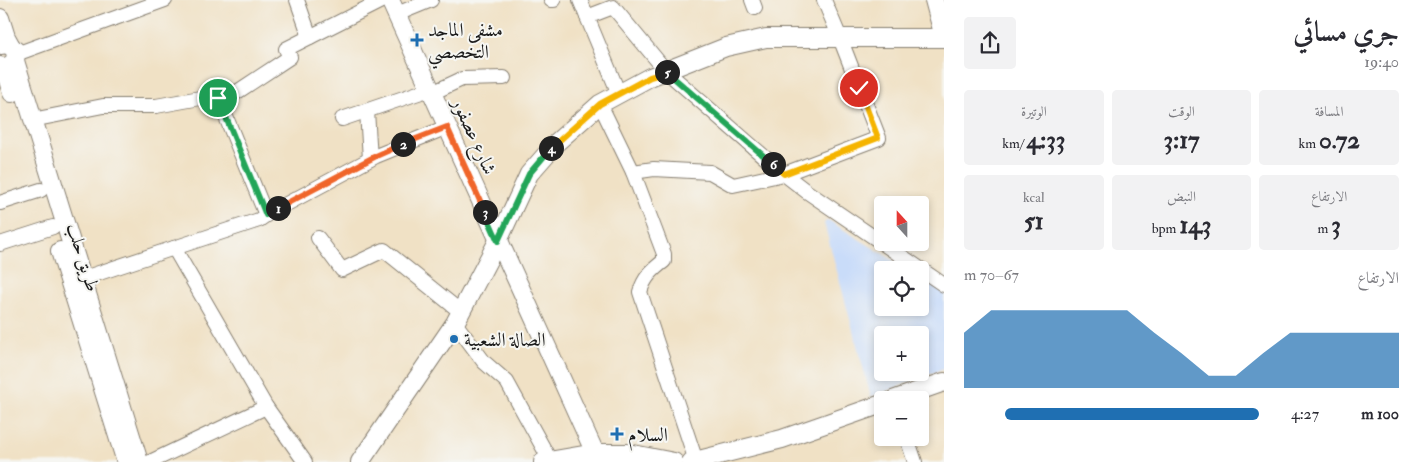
<!DOCTYPE html>
<html lang="ar">
<meta charset="utf-8">
<style>
body{margin:0;font-family:"IM FELL Double Pica",Amiri,serif;background:#f2f2f3;color:#2b2b33;direction:rtl;height:100vh;display:flex;flex-direction:column;font-size:19px;white-space:nowrap}
*{box-sizing:border-box;margin:0}
p{font-size:16px;color:#7c7c81}
.icon{flex:none;width:28px;height:28px;fill:none;stroke:currentColor;stroke-width:2;stroke-linecap:round;stroke-linejoin:round}
.map{position:relative;flex:1;overflow:hidden;direction:ltr}
.sheet{display:flex;flex-direction:column;background:#fff;width:475px}
.sheet>*{flex:none}
.needle{width:32px;rotate:339deg}
.fabs{position:absolute;left:874px;top:196px;display:grid;gap:10px}
.fabs a{display:grid;place-items:center;width:55px;height:55px;border-radius:5px;background:#fff;box-shadow:0 2px 8px #0003;font-size:25px}
.pin{position:absolute;display:grid;place-items:center;width:42px;height:42px;color:#fff;margin:-21px;border:2px solid #fff;border-radius:50%;box-shadow:0 1px 5px #0007}
.km{position:absolute;width:25px;height:25px;margin:-12px;border-radius:50%;background:#222;color:#fff;font-size:14px;line-height:25px;text-align:center}
.round{display:grid;place-items:center;flex:none;width:52px;height:52px;border-radius:5px;background:#f2f2f3}
.head{display:flex;align-items:center;justify-content:space-between;height:85px;padding:0 20px}
h1{font-size:28px;font-weight:700;line-height:38px}
.figures{display:grid;grid-template-columns:repeat(3,1fr);gap:8px;height:85px;padding:5px 20px}
.figures div{display:grid;align-content:center;border-radius:5px;background:#f2f2f3;text-align:center}
.figures b{font-size:25px;font-weight:700}
.figures small{font-size:14px;font-weight:400}
.figures p{font-size:14px}
.chart{height:140px;padding:10px 20px}
.chart p{display:flex;justify-content:space-between}
.chart svg{width:100%;height:90px;margin-top:5px;fill:#1f6fb2;opacity:.7}
ul{padding:0 20px;list-style:none;font-size:16px}
li{display:grid;grid-template-columns:80px 60px 1fr;align-items:center;height:38px}
li i{height:12px;border-radius:6px;background:#1f6fb2}
main{display:flex;flex:1;min-height:0}
.map>svg:first-child{display:block}
.built{fill:#c9dcf9;fill-rule:evenodd}
.lines{fill:none;stroke-linecap:round;stroke-linejoin:round}
.minor-casing{stroke:#867e70;stroke-width:16}
.major-casing{stroke:#867e70;stroke-width:20}
.minor{stroke:#fff;stroke-width:14}
.major{stroke:#fff;stroke-width:18}
.split-1-casing{stroke:#fff;stroke-width:10}
.split-2-casing{stroke:#fff;stroke-width:10}
.split-3-casing{stroke:#fff;stroke-width:10}
.split-4-casing{stroke:#fff;stroke-width:10}
.split-5-casing{stroke:#fff;stroke-width:10}
.split-6-casing{stroke:#fff;stroke-width:10}
.split-7-casing{stroke:#fff;stroke-width:10}
.split-1{stroke:#22a559;stroke-width:6}
.split-2{stroke:#f0652b;stroke-width:6}
.split-3{stroke:#f0652b;stroke-width:6}
.split-4{stroke:#22a559;stroke-width:6}
.split-5{stroke:#f5b400;stroke-width:6}
.split-6{stroke:#22a559;stroke-width:6}
.split-7{stroke:#f5b400;stroke-width:6}
.poi-dot{fill:#1f6fb2;stroke:#f6f6f2;stroke-width:2}
.labels{text-anchor:middle;stroke-width:4;stroke-linejoin:round;paint-order:stroke}
.poi-label{font-size:19px;fill:#1c1c1c;stroke:#f6f6f2;text-anchor:start}
.street-label{font-size:19px;fill:#1c1c1c;stroke:#f6f6f2}
</style>
<main>
<section class="sheet">
<div class="head"><div><h1>جري مسائي</h1><p>19:40</p></div><a class="round"><svg class="icon" aria-label="share" viewBox="0 0 24 24"><path d="M12 15V3M7 8l5-5 5 5M5 13v7h14v-7"/></svg></a></div>
<div class="figures">
<div><p>المسافة</p><b>0.72<small> km</small></b></div>
<div><p>الوقت</p><b>3:17</b></div>
<div><p>الوتيرة</p><b>4:33<small> /km</small></b></div>
</div>
<div class="figures">
<div><p>الارتفاع</p><b>3<small> m</small></b></div>
<div><p>النبض</p><b>143<small> bpm</small></b></div>
<div><p>kcal</p><b>51</b></div>
</div>
<div class="chart"><p><span>الارتفاع</span>67–70 m</p>
<svg viewBox="0 0 160 44" preserveAspectRatio="none"><path d="M0 44V17L10 6L20 6L30 6L40 6L50 6L60 6L70 17L80 27L90 38L100 38L110 27L120 17L130 17L140 17L150 17L160 17V44z"/></svg>
</div>
<ul>
<li><b>100 m</b>4:27<i style="width:86%"></i></li>
</ul>
</section>
<div class="map">
<svg width="944" height="462" viewBox="0 0 944 462">
<rect width="100%" height="100%" fill="#f6f6f2"/>
<filter id="ink" filterUnits="userSpaceOnUse"><feTurbulence type="fractalNoise" baseFrequency=".02" numOctaves="2"/><feDisplacementMap in="SourceGraphic" scale="10" xChannelSelector="R" yChannelSelector="G"/><feConvolveMatrix kernelMatrix="1 2 1 2 8 2 1 2 1" color-interpolation-filters="sRGB"/></filter>
<filter id="wash" filterUnits="userSpaceOnUse"><feTurbulence type="fractalNoise" baseFrequency=".0096" numOctaves="4" result="noise"/><feDisplacementMap in="SourceGraphic" scale="20" xChannelSelector="R" yChannelSelector="G"/><feGaussianBlur stdDeviation="1.12" result="paint"/><feColorMatrix in="noise" values="0 0 0 0 0 0 0 0 0 0 0 0 0 0 0 0 0 1.4 0 .05"/><feComposite in="paint" operator="in"/></filter>
<g filter="url(#wash)">
<rect width="100%" height="100%" fill="#f0e1c5"/>
<path class="built" d="M828 220 909 270H882V308H920V277L944 292V369L871 397 824 223ZM882 335H920V372H882Z"/>
</g>
<g filter="url(#ink)">
<g class="lines">
<defs>
<g id="minor">
<path d="M297 0 310 37"/>
<path d="M551 0H554"/>
<path d="M580 0 619 94"/>
<path d="M752 0 755 8"/>
<path d="M397 14 431 0"/>
<path d="M587 17 613 7 666 71 784 174 806 191 944 285"/>
<path d="M16 54 165 0"/>
<path d="M432 93 462 79 504 78"/>
<path d="M219 98 234 94 290 57 286 49 383 0"/>
<path d="M600 104 633 172 664 254V261C652 270 644 278 640 292L696 461"/>
<path d="M367 111 370 159"/>
<path d="M342 119 430 89"/>
<path d="M32 120 103 106H156L217 95 266 215 259 220 174 248"/>
<path d="M633 172 654 169 710 172 733 185 784 174 879 138 840 38 824 0"/>
<path d="M0 203 41 190"/>
<path d="M266 215 376 156 447 127"/>
<path d="M318 238 342 270 384 250 461 312"/>
<path d="M0 244 53 227"/>
<path d="M81 279 174 248 266 407 305 462"/>
<path d="M455 323 484 362 507 382 551 462"/>
<path d="M907 438 915 462"/>
<path d="M150 462 266 407"/>
</g>
<g id="major">
<path d="M390 0 595 453"/>
<path d="M934 0 944 37"/>
<path d="M0 18 6 37 11 46"/>
<path d="M0 45 8 44 16 51 15 61 10 65 5 67"/>
<path d="M15 61 139 462"/>
<path d="M0 66 7 77 12 93"/>
<path d="M60 251 126 462"/>
<path d="M893 400 944 382"/>
<path d="M360 462 455 323 498 241 529 174 557 142 600 104 650 77 726 47 766 38H944"/>
<path d="M543 462 595 453H628L674 462"/>
<path d="M691 462 782 439 882 404"/>
</g>
</defs>
<use href="#minor" class="minor-casing"/>
<use href="#major" class="major-casing"/>
<use href="#minor" class="minor"/>
<use href="#major" class="major"/>
</g>
</g>
<g class="lines" filter="url(#ink)">
<defs>
<path id="split-1" d="M218 98 266 215 278 208"/>
<path id="split-2" d="M278 208 376 156 403 144"/>
<path id="split-3" d="M403 144 447 127 485 212"/>
<path id="split-4" d="M485 212 498 241 529 174 551 148"/>
<path id="split-5" d="M551 148 600 104 650 77 667 72"/>
<path id="split-6" d="M667 72 773 164"/>
<path id="split-7" d="M773 164 784 174 878 138 859 88"/>
</defs>
<use href="#split-1" class="split-1-casing"/>
<use href="#split-2" class="split-2-casing"/>
<use href="#split-3" class="split-3-casing"/>
<use href="#split-4" class="split-4-casing"/>
<use href="#split-5" class="split-5-casing"/>
<use href="#split-6" class="split-6-casing"/>
<use href="#split-7" class="split-7-casing"/>
<use href="#split-1" class="split-1"/>
<use href="#split-2" class="split-2"/>
<use href="#split-3" class="split-3"/>
<use href="#split-4" class="split-4"/>
<use href="#split-5" class="split-5"/>
<use href="#split-6" class="split-6"/>
<use href="#split-7" class="split-7"/>
</g>
<g class="poi-dot">
<path d="M414.5 32.5h5v5h5v5h-5v5h-5v-5h-5v-5h5z"/>
<circle cx="454" cy="339" r="5"/>
<path d="M614.5 426.5h5v5h5v5h-5v5h-5v-5h-5v-5h5z"/>
</g>
<g class="labels">
<g class="poi-label">
<text x="428" y="36">مشفى الماجد<tspan x="428" dy="22">التخصصي</tspan></text>
<text x="464" y="346">الصالة الشعبية</text>
<text x="628" y="441">السلام</text>
</g>
<g class="street-label">
<text transform="translate(475 136) rotate(66)" y="7">شارع عصفور</text>
<text transform="translate(84 257) rotate(73)" y="7">طريق حلب</text>
</g>
</g>
</svg>
<div class="fabs">
<a><svg class="needle" viewBox="-14 -14 28 28"><path d="M0-13l5 13h-10z" fill="#e53935"/><path d="M0 13l5-13h-10z" fill="#7c7c81"/></svg></a>
<a><svg class="icon" aria-label="locate" viewBox="0 0 24 24"><circle cx="12" cy="12" r="6"/><path d="M12 2v4M12 18v4M2 12h4M18 12h4"/></svg></a>
<a>+</a>
<a>−</a>
</div>
<div class="pin" style="left:218px;top:98px;background:#1e9e55"><svg class="icon" aria-label="arrive" viewBox="0 0 24 24"><path d="M6 21V4h12l-3 4 3 4H6"/></svg></div>
<div class="pin" style="left:859px;top:88px;background:#d93025"><svg class="icon" aria-label="check" viewBox="0 0 24 24"><path d="M5 12l5 5 9-10"/></svg></div>
<b class="km" style="left:278px;top:208px">1</b>
<b class="km" style="left:403px;top:144px">2</b>
<b class="km" style="left:485px;top:212px">3</b>
<b class="km" style="left:551px;top:148px">4</b>
<b class="km" style="left:667px;top:72px">5</b>
<b class="km" style="left:773px;top:164px">6</b>
</div>
</main>
